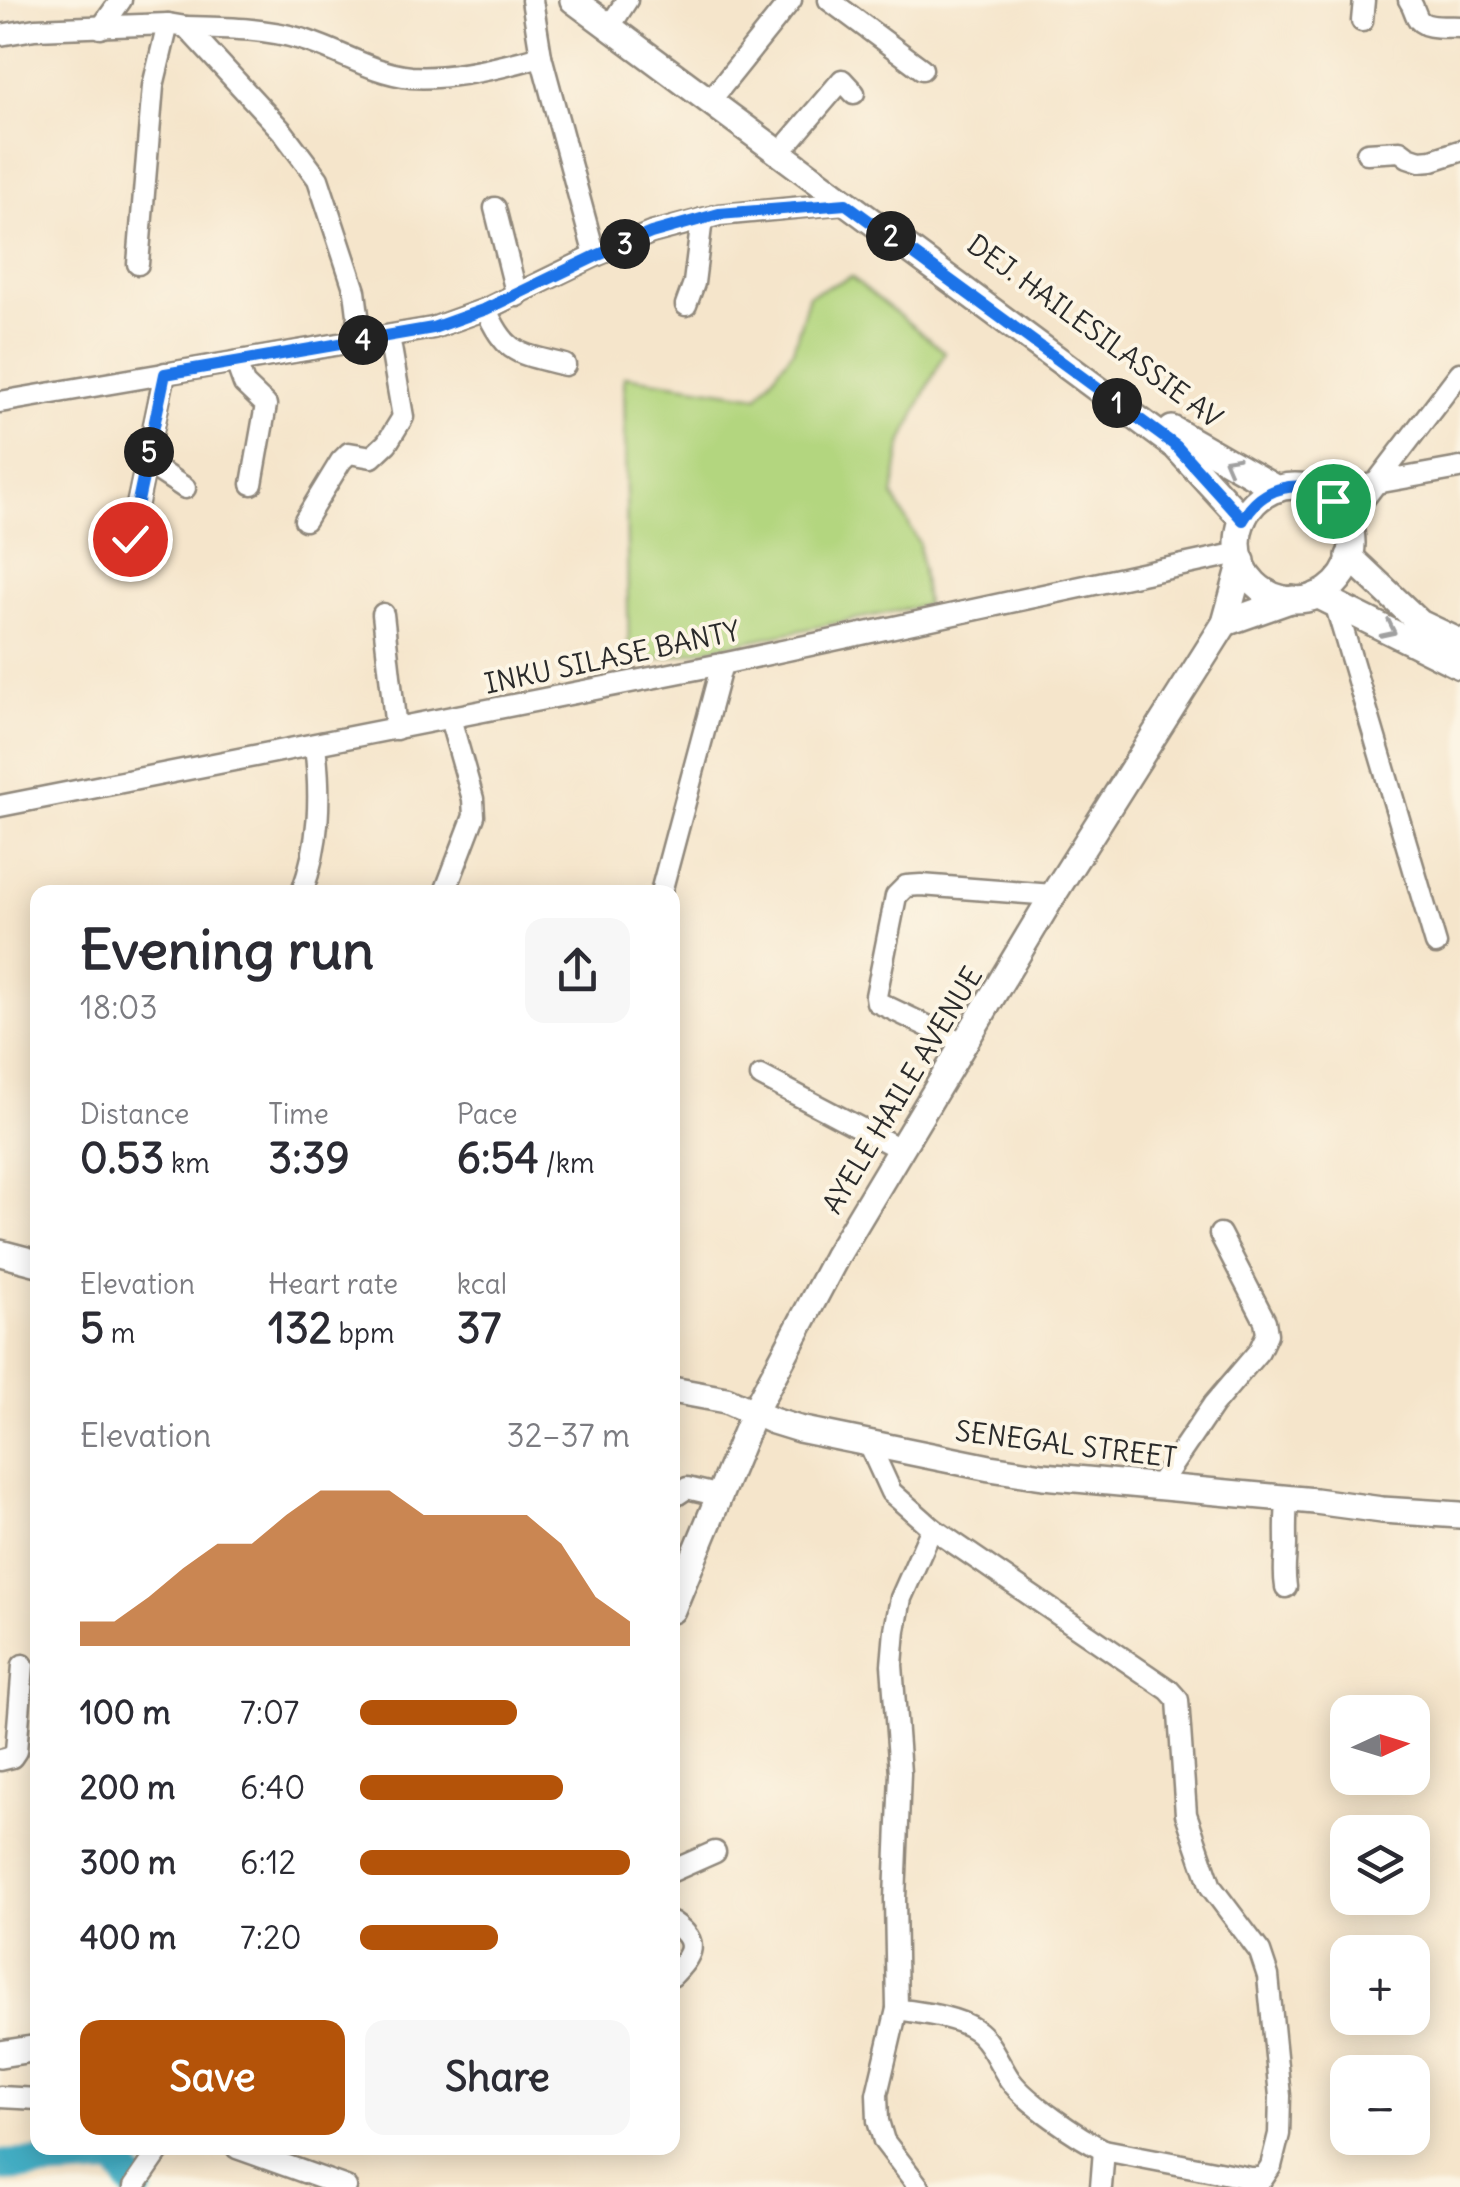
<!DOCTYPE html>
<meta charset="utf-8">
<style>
body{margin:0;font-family:Delius,sans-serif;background:#f7f7f7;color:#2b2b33;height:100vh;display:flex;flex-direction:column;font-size:38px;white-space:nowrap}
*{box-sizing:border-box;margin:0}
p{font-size:32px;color:#7c7c81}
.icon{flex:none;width:55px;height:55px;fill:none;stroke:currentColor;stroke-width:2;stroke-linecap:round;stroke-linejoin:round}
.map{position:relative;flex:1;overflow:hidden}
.drawer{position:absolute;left:30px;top:885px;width:650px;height:1270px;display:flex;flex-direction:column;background:#fff;border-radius:20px;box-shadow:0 5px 25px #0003}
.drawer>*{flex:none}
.needle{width:65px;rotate:86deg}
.buttons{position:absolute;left:1330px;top:1695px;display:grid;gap:20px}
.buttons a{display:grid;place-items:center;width:100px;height:100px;border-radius:20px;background:#fff;box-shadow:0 5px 25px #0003;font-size:50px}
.pin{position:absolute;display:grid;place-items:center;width:85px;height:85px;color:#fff;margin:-42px;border:5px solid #fff;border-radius:50%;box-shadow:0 2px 10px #0007}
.km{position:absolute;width:50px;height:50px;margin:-25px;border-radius:50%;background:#222;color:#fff;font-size:28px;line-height:50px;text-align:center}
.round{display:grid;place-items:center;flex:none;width:105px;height:105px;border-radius:20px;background:#f7f7f7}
.overview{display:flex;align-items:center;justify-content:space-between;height:170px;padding:0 50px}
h1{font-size:55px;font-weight:800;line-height:75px}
.stats{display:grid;grid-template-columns:repeat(3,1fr);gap:15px;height:170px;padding:10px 50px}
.stats div{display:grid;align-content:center}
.stats b{font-size:42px;font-weight:800}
.stats small{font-size:28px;font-weight:400}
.stats p{font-size:28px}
.chart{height:280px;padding:20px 50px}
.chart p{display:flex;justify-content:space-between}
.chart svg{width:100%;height:180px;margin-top:10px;fill:#b45309;opacity:.7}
.cta{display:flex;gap:20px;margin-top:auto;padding:20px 50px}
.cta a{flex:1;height:115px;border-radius:20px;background:#b45309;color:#fff;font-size:40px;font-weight:800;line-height:115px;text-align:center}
.cta a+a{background:#f7f7f7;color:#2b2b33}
ul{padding:0 50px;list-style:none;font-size:32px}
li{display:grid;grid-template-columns:160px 120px 1fr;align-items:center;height:75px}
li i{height:25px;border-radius:12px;background:#b45309}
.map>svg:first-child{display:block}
.green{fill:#b3d67f;stroke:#6f8055;stroke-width:2.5}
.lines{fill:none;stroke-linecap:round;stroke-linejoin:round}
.river{stroke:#43acc2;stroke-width:32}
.minor-casing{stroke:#90887b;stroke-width:25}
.major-casing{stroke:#90887b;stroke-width:30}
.minor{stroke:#fff;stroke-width:20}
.major{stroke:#fff;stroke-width:25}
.oneway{stroke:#a0a0a0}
.route-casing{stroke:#fff;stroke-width:20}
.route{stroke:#1a73e8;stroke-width:12}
.labels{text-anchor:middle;stroke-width:8;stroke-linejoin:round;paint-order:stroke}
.street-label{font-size:28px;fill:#2b2b2b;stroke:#fcf5e5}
</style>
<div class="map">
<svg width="1460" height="2187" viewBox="0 0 1460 2187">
<rect width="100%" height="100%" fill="#fcf5e5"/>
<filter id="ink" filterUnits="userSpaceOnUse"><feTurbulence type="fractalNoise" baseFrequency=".01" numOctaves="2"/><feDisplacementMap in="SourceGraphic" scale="20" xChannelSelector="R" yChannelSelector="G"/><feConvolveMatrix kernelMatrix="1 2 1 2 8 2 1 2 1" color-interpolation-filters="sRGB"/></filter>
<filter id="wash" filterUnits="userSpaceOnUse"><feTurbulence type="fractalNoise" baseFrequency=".0048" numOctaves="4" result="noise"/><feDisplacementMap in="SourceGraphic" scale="40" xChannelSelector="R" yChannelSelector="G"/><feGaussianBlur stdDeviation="2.25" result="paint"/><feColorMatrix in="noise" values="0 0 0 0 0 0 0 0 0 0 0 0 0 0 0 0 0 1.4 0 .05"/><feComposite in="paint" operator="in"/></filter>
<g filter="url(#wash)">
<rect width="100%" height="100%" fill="#f5e5cb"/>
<path class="green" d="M851 277 945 352 918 407 901 446 893 496 919 543 926 605 629 665 624 376 758 396 793 350 809 295Z"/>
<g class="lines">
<path class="river" d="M0 2166 116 2160 137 2187"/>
</g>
</g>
<g filter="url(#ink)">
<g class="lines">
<defs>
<g id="minor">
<path d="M532 0 541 56 595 256"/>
<path d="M829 0 922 69"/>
<path d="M1409 0C1413 5 1414 11 1417 17 1423 30 1447 26 1460 27"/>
<path d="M616 17 627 0"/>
<path d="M1362 21 1364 0"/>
<path d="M186 27C225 28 264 28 301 39 338 50 372 73 411 77 450 80 503 67 541 56"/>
<path d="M101 28 121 0"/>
<path d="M0 35 35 29 168 24 186 27 282 131 318 179 355 291 358 315 355 341"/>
<path d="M718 91 791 0"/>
<path d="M789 142 842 80 854 93"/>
<path d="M1367 153 1400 151 1408 157 1420 161 1432 160 1460 151"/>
<path d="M495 208 517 296"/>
<path d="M138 264 153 86 168 24"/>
<path d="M686 305 694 283 702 219"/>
<path d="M486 309C506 356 519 353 565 365"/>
<path d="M236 362 244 384 266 405 252 484"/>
<path d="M0 402 433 328 486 309 595 256 651 233 719 215 846 203"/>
<path d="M147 463 185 488"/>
<path d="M1327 496 1376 483 1460 468"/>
<path d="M305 520 341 461 349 453 372 457 387 443 403 417 389 336"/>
<path d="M1347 521 1460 373"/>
<path d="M130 539 165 373"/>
<path d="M1335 603 1436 944"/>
<path d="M383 614 396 729"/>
<path d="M0 806 722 664 1239 553"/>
<path d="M302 892C320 843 321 796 315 745"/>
<path d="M445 892 474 816 473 799 450 718"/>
<path d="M661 892 722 664"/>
<path d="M965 1044 877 1002 876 996 896 896 906 886 921 885 1053 895"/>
<path d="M761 1076 900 1149"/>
<path d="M869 1444 891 1492 932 1528 901 1598 895 1630 892 1665 900 1773 895 1899 897 2009 877 2094 878 2121 884 2141 919 2187"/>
<path d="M1158 1486 1213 1405 1259 1351 1267 1334 1265 1321 1220 1234"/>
<path d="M672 1498 687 1488 721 1496"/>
<path d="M932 1528 1169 1690 1178 1700 1186 1814 1211 1887 1260 1952 1268 1976 1280 2096 1279 2134 1271 2166 1263 2178H1250L1104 2150 1101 2187"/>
<path d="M1286 1587C1283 1569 1286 1560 1286 1543 1286 1528 1285 1514 1288 1499"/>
<path d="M0 1760 12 1757 16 1751 23 1665"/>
<path d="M672 1871 715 1852"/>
<path d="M672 1922C702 1942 692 1955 672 1976"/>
<path d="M897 2009C920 2013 955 2016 974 2029 990 2039 999 2064 1010 2080 1026 2102 1079 2138 1104 2150"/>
<path d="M0 2097 38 2099"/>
<path d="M237 2148 346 2187"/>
<path d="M134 2187 161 2148"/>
</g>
<g id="major">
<path d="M573 0 1176 447 1243 520"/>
<path d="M1172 429 1277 489"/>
<circle cx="1295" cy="543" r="57"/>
<path d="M1349 556 1420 623 1460 642"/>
<path d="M1317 595 1460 666"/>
<path d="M1225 623 1293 599"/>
<path d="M0 1253 38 1263"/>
<path d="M672 1390 726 1400 773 1421 799 1429 990 1468 1043 1476 1315 1501 1382 1510 1460 1515"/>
<path d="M672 1610 754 1412 836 1257 1053 895 1225 623 1242 561"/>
<path d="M0 2054 38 2048"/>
</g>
</defs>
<use href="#minor" class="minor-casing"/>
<use href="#major" class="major-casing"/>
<use href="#minor" class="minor"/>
<use href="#major" class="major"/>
</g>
<defs><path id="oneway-chevron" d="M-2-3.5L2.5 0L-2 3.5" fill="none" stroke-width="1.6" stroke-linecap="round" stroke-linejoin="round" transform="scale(2.5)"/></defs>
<g class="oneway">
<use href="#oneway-chevron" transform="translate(1230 463) rotate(-151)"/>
<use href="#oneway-chevron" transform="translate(1389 630) rotate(26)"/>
</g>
</g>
<g class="lines" filter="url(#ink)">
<defs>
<path id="route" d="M130 539 165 374 433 328 486 309 596 256 651 233 719 214 846 204 1176 446 1243 520C1261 486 1302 475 1333 501"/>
</defs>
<use href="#route" class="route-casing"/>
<use href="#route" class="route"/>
</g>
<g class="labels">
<g class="street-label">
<text transform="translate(1095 331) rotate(36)" y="10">DEJ. HAILESILASSIE AV</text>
<text transform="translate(612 657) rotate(-12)" y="10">INKU SILASE BANTY</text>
<text transform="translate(902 1090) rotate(-59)" y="10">AYELE HAILE AVENUE</text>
<text transform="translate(1066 1444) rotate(7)" y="10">SENEGAL STREET</text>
</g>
</g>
</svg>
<div class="buttons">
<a><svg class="needle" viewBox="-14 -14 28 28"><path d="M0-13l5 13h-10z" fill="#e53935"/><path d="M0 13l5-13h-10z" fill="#7c7c81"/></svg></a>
<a><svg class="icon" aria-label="layers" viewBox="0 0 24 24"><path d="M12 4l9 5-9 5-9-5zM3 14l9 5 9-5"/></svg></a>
<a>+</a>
<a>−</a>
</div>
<div class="pin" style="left:1333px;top:501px;background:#1e9e55"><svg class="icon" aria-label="arrive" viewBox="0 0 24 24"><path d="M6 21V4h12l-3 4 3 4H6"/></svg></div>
<div class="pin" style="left:130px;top:539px;background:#d93025"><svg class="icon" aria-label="check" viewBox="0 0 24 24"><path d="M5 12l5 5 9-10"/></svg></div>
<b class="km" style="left:1117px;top:403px">1</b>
<b class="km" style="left:891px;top:236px">2</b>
<b class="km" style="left:625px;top:244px">3</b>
<b class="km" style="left:363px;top:340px">4</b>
<b class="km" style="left:149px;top:452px">5</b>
<section class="drawer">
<div class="overview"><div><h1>Evening run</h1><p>18:03</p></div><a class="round"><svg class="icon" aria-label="share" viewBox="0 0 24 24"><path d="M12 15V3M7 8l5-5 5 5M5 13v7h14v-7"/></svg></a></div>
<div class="stats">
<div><p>Distance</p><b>0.53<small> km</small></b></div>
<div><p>Time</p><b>3:39</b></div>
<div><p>Pace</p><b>6:54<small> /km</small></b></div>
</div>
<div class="stats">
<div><p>Elevation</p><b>5<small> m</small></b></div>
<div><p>Heart rate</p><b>132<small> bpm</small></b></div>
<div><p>kcal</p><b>37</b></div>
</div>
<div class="chart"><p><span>Elevation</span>32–37 m</p>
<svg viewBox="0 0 160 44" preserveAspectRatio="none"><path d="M0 44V38L10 38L20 32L30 25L40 19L50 19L60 12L70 6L80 6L90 6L100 12L110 12L120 12L130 12L140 19L150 32L160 38V44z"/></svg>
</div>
<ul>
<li><b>100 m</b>7:07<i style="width:58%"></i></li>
<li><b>200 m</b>6:40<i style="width:75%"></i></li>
<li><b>300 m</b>6:12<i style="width:100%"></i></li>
<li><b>400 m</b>7:20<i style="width:51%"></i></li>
</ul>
<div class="cta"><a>Save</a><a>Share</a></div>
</section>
</div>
